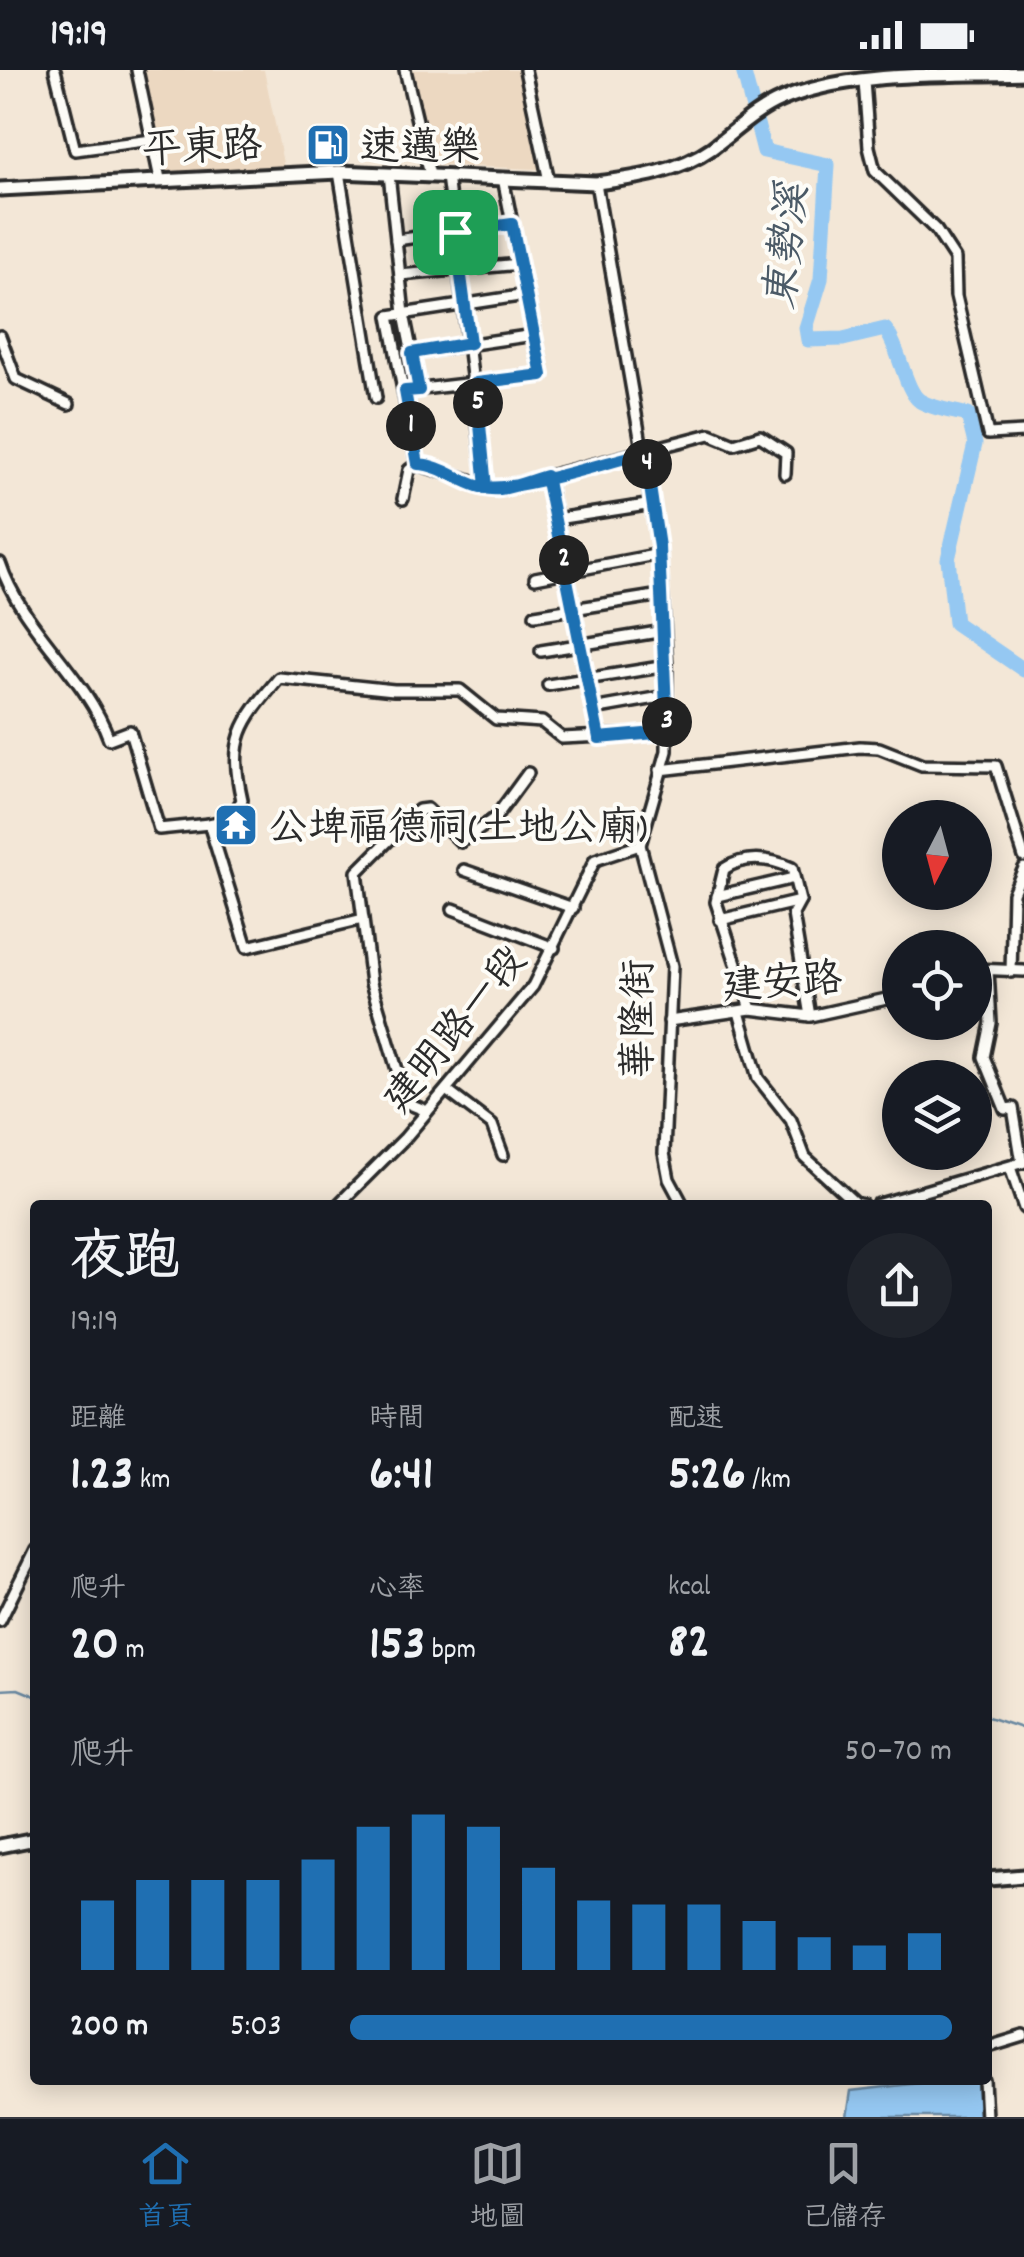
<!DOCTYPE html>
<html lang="zh-TW">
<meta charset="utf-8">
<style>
body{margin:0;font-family:Dekko,"LXGW WenKai TC",sans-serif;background:#20242c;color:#f1f3f6;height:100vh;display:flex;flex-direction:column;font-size:38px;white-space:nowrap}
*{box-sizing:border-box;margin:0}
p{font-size:32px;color:#9ea1a6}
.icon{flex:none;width:55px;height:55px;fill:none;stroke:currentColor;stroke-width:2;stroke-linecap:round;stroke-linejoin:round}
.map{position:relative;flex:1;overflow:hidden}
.sheet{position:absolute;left:30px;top:1130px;width:962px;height:885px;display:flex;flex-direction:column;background:#171b24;border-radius:10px;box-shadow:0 5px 25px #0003}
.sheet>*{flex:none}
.needle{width:65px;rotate:186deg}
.buttons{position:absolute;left:882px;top:730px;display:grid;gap:20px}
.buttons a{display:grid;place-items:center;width:110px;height:110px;border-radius:50%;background:#171b24;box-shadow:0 5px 25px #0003;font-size:50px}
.pin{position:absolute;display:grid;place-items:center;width:85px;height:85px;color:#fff;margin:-42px;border-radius:20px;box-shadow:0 5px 15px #0006}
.km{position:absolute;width:50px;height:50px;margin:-25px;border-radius:50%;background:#222;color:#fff;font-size:28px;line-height:50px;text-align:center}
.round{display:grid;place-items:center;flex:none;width:105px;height:105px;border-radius:52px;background:#20242c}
.headline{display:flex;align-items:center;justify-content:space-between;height:170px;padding:0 40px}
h1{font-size:55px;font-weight:700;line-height:75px}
.metrics{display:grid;grid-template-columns:repeat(3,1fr);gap:15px;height:170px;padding:10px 40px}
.metrics div{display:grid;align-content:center}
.metrics b{font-size:50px;font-weight:700}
.metrics small{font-size:28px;font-weight:400}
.metrics p{font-size:28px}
.chart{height:280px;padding:20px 40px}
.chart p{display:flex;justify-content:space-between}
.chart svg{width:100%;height:180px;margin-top:10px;stroke:#1f6fb2;stroke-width:6}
ul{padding:0 40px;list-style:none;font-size:32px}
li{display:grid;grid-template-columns:160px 120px 1fr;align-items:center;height:75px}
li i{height:25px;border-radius:12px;background:#1f6fb2}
.status{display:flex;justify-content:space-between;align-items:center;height:70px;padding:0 50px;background:#171b24;direction:ltr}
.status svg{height:28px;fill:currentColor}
.dock{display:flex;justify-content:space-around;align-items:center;height:140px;border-top:2px solid #363941;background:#171b24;font-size:28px;color:#9ea1a6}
.dock a{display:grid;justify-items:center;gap:5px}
.dock .active{color:#1f6fb2}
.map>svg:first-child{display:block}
.built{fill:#ecd8c1}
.water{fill:#95c8f2;stroke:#6b89a2;stroke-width:2.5}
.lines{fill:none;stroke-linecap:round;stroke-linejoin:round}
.stream{stroke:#6b89a2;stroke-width:2.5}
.river{stroke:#95c8f2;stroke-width:15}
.street-casing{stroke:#2b2b2b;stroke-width:16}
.secondary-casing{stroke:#2b2b2b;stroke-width:19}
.street{stroke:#fdfcf7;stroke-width:9}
.secondary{stroke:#fdfcf7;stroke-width:11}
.route-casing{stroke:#fff;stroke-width:20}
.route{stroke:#1f6fb2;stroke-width:12}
.labels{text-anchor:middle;stroke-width:8;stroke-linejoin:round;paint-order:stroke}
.street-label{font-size:40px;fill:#2b2b2b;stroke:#fdfcf7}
.poi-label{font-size:40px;fill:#2b2b2b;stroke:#fdfcf7;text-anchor:start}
.water-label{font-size:42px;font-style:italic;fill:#4b5a67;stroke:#fdfcf7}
</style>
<div class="status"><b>19:19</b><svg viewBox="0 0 49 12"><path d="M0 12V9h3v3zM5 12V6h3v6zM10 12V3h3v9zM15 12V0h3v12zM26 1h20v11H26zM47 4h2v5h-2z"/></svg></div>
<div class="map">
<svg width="1024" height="2047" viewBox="0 0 1024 2047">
<rect width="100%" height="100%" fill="#f3e7d7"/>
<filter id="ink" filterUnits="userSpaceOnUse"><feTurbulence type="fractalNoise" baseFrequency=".01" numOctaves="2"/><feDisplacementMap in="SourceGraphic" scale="20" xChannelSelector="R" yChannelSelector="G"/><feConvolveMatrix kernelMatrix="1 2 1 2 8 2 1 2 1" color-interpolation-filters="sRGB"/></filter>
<g filter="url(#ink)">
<g class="built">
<path d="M139 0H264L284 98 160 105Z"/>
<path d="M408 0H517L539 99 429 95Z"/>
</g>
<path class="water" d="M946 2010H977L979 2047H847L851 2021Z"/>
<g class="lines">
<g class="stream">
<path d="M0 1620 18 1619 35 1626"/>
<path d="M988 1647 1024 1659"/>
<path d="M0 1783 35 1776"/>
<path d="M988 1817 1024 1814"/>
</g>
<path class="river" d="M743 0 764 81 828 95 821 209 806 258 808 270 843 269 885 259C899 276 905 321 920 331 933 339 954 341 968 345L975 374 948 489 955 553 1024 600"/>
<defs>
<g id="street">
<path d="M55 0 75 80 152 70"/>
<path d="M137 0 160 109"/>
<path d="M405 0 430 105"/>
<path d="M525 0 549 111"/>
<path d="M864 11 869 77 875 101 936 160 955 189 956 226 988 364 1024 362"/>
<path d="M339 102 376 328"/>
<path d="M389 104 404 244 419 319"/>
<path d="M447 106 486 417"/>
<path d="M596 113 659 477 667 596V681L640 775 672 896 664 1083 669 1109 683 1135"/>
<path d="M396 170 512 154"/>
<path d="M400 205 520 194"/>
<path d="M0 266 16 309 69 334"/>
<path d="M412 283 534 265"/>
<path d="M405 321 542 305 503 108"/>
<path d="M417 394 389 246 526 225"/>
<path d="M547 406 599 668"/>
<path d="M403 429 409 400 417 394 499 419 710 364 734 374 760 366 786 383 785 404"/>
<path d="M556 449 653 434"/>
<path d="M0 493C22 560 85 603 109 669L130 661 159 759 209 754 247 877 363 849"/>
<path d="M535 508 660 484"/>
<path d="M535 545 661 525"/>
<path d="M541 581 664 561"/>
<path d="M548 615 667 596"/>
<path d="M593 639 667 626"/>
<path d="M660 700 860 677 879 678 922 695 996 696 1024 787"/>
<path d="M209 754 231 749 242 730C228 669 241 653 279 608L394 620H460L496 649 542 652 562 668 667 663"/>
<path d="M464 800 573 838"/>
<path d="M717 826 794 808"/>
<path d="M453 839 554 878"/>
<path d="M720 850 800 831"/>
<path d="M975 899 1024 901"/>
<path d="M988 900 991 953 984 987 1005 1039 1013 1038 1022 1093"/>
<path d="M1011 902 1013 823 1024 798"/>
<path d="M751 939 716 832 724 799C745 785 770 788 792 798L800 831 793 844 810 946"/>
<path d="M739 942 758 1008 791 1050 805 1087 855 1133 863 1135"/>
<path d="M669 951 751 939 810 946 900 926"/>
<path d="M446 1020 492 1055 503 1085"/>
<path d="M427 1041 407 1033 371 913 357 802 419 740 427 739 461 772 495 748 528 703"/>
<path d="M1010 1097 1024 1138"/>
<path d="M338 1135 405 1068 533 916 595 790 640 775"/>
<path d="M876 1135 1024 1092"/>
<path d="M0 1551 35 1480"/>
<path d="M988 1977 1024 1966"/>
<path d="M984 2010 986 2047"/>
</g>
<g id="secondary">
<path d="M0 119 339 102 596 113C637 108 678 102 712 78 735 61 755 41 781 30 849 0 950 6 1024 3"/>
<path d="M0 1776 35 1769"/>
<path d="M988 1809 1024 1806"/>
</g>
</defs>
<use href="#street" class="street-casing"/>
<use href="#secondary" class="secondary-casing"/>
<use href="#street" class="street"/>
<use href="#secondary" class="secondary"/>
</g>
</g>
<g class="lines" filter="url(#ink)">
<defs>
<path id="route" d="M455 162 470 273 412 283 419 320 405 321 418 394C446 395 471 422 500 419 515 417 532 410 546 406L599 668 667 662 659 477 645 383C610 391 515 422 486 417L476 313 542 305 512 154 455 162"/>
</defs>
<use href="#route" class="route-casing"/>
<use href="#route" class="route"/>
</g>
<defs>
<symbol id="fuel-square" viewBox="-11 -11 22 22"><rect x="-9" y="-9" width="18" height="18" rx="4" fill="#1f6fb2" stroke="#fdfcf7"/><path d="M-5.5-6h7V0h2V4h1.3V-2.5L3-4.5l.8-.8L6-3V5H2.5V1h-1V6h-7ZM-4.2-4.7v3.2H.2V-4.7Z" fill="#fff"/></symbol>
<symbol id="temple-square" viewBox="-11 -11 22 22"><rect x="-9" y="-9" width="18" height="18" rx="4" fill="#1f6fb2" stroke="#fdfcf7"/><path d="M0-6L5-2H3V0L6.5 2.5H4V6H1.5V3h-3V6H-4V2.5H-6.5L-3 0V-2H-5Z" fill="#fff"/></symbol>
</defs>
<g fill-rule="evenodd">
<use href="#fuel-square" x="303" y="50" width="50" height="50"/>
<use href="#temple-square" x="211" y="730" width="50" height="50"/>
</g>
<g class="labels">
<g class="street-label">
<text transform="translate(202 75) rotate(-3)" y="14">平東路</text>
<text transform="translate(782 910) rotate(-4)" y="14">建安路</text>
<text transform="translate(636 949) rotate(-90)" y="14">華隆街</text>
<text transform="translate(453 958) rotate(-51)" y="14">建明路一段</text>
</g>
<g class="poi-label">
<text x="360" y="89">速邁樂</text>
<text x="268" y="769">公埤福德祠(土地公廟)</text>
</g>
<g class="water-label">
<text transform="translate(784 176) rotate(-84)" y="15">東勢溪</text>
</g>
</g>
</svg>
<div class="buttons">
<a><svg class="needle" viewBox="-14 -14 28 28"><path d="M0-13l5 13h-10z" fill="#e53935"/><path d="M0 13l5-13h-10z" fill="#9ea1a6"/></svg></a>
<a><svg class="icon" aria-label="locate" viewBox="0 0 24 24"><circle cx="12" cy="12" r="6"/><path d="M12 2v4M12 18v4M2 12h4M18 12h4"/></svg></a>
<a><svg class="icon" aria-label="layers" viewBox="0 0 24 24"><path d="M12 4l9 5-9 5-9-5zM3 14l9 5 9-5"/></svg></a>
</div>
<div class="pin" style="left:455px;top:162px;background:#1e9e55"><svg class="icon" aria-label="arrive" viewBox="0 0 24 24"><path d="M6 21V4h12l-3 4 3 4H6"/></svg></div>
<b class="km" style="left:411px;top:356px">1</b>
<b class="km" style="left:564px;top:490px">2</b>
<b class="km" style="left:667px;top:652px">3</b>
<b class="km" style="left:647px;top:394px">4</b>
<b class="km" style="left:478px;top:333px">5</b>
<section class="sheet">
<div class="headline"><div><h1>夜跑</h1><p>19:19</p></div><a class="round"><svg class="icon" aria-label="share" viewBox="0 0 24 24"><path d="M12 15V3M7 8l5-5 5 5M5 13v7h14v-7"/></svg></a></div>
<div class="metrics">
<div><p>距離</p><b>1.23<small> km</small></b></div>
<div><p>時間</p><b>6:41</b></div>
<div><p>配速</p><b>5:26<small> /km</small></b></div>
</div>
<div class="metrics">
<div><p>爬升</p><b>20<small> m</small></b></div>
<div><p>心率</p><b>153<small> bpm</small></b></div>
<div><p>kcal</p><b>82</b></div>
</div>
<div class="chart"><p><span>爬升</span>50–70 m</p>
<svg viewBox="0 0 160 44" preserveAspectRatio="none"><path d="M5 44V27M15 44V22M25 44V22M35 44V22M45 44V17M55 44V9M65 44V6M75 44V9M85 44V19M95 44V27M105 44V28M115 44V28M125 44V32M135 44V36M145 44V38M155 44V35"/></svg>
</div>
<ul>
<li><b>200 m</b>5:03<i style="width:100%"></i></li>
</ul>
</section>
</div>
<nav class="dock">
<a class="active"><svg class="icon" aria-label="home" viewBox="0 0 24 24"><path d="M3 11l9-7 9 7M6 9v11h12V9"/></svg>首頁</a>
<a><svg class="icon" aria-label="map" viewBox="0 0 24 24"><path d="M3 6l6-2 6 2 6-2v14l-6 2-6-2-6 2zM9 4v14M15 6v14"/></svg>地圖</a>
<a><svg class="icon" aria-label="saved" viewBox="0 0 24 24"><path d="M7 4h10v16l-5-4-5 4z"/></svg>已儲存</a>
</nav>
